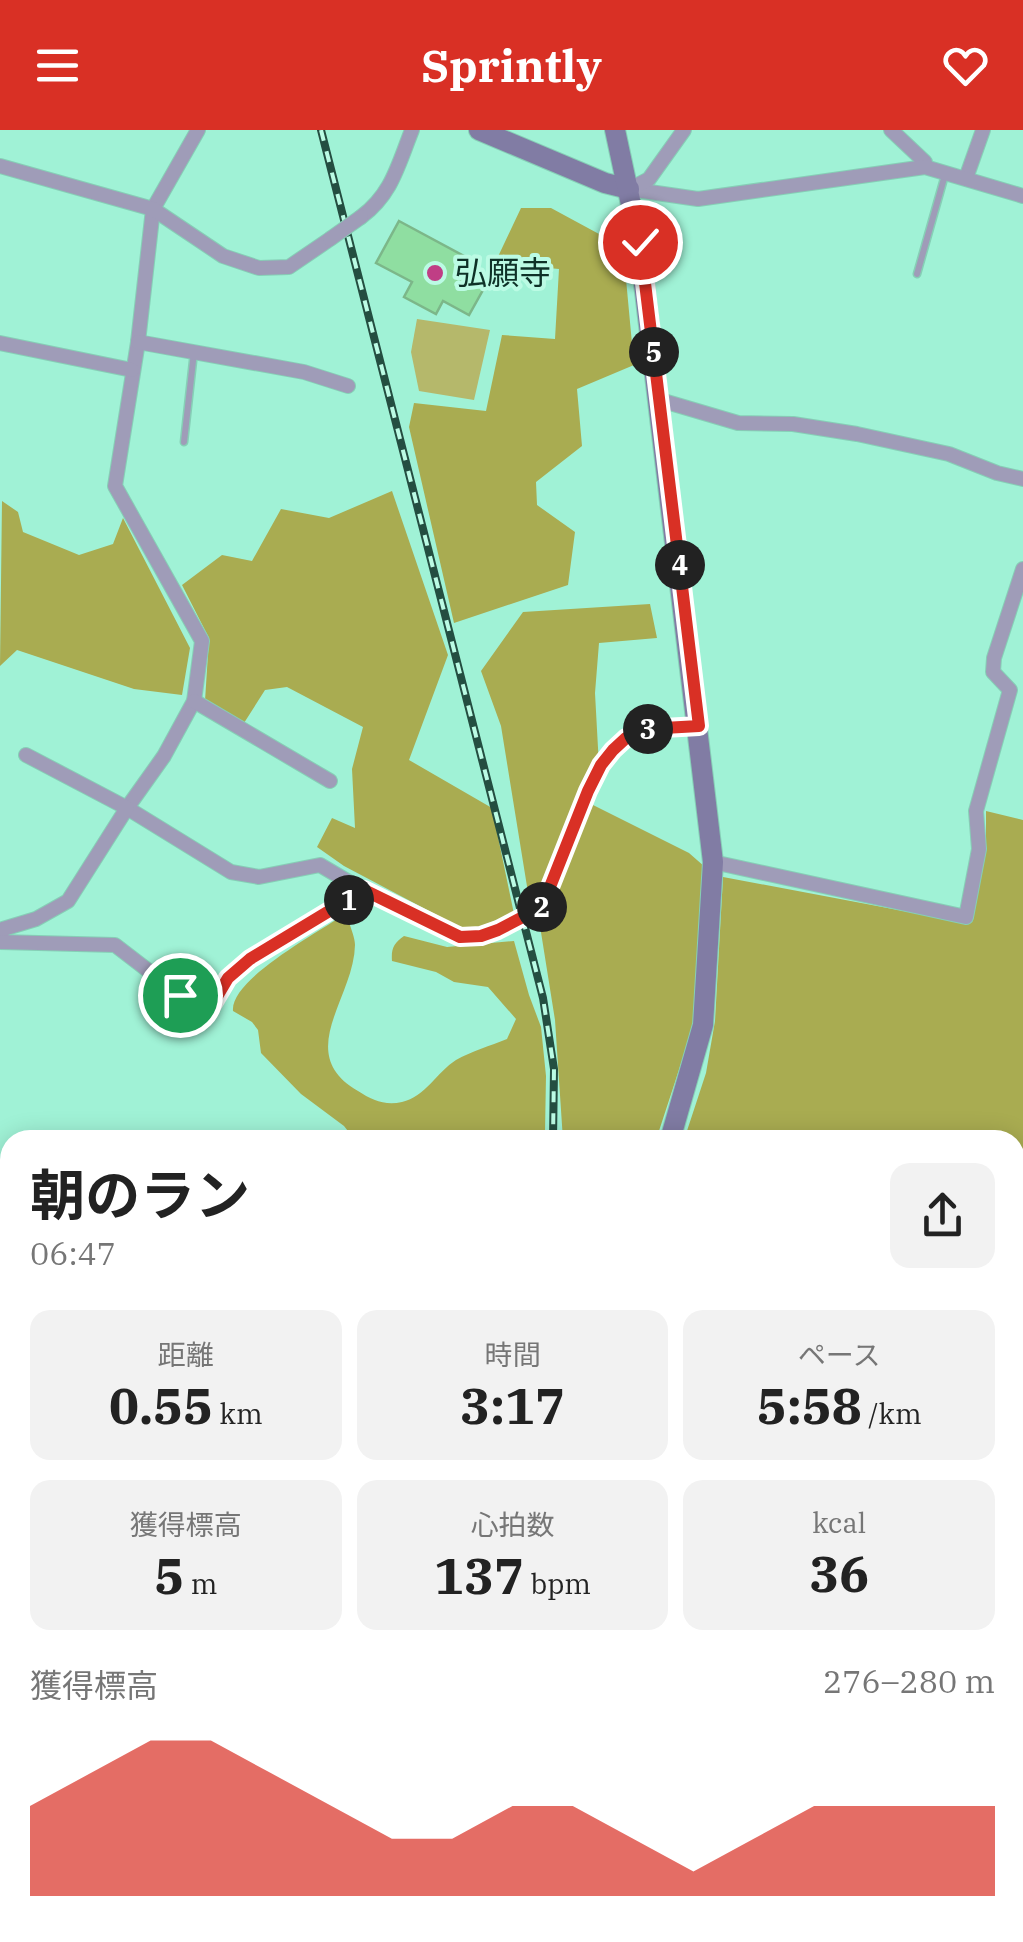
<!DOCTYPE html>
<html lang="ja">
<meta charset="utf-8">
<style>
body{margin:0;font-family:"IBM Plex Serif","Noto Sans JP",serif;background:#f2f2f2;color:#222;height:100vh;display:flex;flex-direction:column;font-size:38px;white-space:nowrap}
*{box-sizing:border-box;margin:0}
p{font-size:32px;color:#767676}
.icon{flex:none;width:55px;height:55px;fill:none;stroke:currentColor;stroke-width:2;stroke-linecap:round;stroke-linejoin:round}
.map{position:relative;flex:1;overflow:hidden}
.sheet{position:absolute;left:0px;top:1000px;width:1025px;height:812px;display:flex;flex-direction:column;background:#fff;border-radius:30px 30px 0 0;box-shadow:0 5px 25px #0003}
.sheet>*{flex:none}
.pin{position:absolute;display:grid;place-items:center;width:85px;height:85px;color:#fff;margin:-42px;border:5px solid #fff;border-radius:50%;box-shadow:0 2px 10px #0007}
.km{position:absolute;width:50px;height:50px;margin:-25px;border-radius:50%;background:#222;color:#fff;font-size:28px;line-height:50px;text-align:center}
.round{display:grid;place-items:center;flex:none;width:105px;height:105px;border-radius:20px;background:#f2f2f2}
.headline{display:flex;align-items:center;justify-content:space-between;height:170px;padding:0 30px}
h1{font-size:55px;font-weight:700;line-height:75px}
.figures{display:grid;grid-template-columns:repeat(3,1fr);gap:15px;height:170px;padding:10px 30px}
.figures div{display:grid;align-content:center;border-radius:20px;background:#f2f2f2;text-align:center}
.figures b{font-size:50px;font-weight:700}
.figures small{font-size:28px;font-weight:400}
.figures p{font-size:28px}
.chart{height:280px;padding:20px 30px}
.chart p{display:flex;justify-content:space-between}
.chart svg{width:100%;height:180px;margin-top:10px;fill:#d93025;opacity:.7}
header{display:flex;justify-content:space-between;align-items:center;height:130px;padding:0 30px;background:#d93025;color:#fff;font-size:45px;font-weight:700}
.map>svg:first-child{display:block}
.green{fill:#b5b86b}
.forest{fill:#a9ac51}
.building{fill:#8fdea1;stroke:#7cb789;stroke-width:2.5}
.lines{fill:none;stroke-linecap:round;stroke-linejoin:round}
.service-casing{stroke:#86cfb6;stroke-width:9}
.minor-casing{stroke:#86cfb6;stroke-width:16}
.secondary-casing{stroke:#86cfb6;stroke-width:22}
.service{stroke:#9f9cb8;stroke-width:6}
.minor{stroke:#9f9cb8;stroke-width:14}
.secondary{stroke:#817ca4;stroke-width:20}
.rail-casing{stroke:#244e41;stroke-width:8}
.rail{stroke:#bbfbe4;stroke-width:4;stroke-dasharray:11;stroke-linecap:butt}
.minor-bridge-casing{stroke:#86cfb6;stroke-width:16;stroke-linecap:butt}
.minor-bridge{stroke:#9f9cb8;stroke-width:14}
.route-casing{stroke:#fff;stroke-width:20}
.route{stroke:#d93025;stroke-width:12}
.poi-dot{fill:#c03e85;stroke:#bbfbe4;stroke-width:4}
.labels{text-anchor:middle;stroke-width:8;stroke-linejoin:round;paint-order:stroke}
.poi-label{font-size:32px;fill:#0e3127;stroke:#bbfbe4;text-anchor:start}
</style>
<header><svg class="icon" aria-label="menu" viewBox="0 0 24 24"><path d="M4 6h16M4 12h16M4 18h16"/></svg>Sprintly<svg class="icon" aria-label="heart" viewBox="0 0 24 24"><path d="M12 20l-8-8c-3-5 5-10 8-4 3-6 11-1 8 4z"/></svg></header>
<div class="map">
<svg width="1023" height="1812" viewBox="0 0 1023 1812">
<rect width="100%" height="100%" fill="#a0f2d6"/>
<path class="green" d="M417 189 490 200 474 270 419 261 411 222Z"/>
<g class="forest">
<path d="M521 78H551L623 117 634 235 577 259 582 316 536 352 537 375 575 402 568 455 454 493 409 297 414 273 486 281 502 205 555 209 559 139 495 133Z"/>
<path d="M392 361 448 525 409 630 492 678 514 784 467 801 344 736 317 717 332 688 355 698 352 639 363 597 287 557 265 560 244 593 205 571 209 508 182 455 222 425 252 431 281 379 329 388Z"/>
<path d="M2 371 18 382 23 402 79 425 113 414 123 388 190 518 182 565 134 559 17 520 0 536Z"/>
<path d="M650 474 657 508 599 513 595 563 599 636 531 781 501 596 481 541 523 482Z"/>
<path d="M591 674 689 723 705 737 693 897 656 1010H563L555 890 540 796Z"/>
<path d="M986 681 1023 690V1061L1015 1067V1010H684L706 943 715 891 723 747 967 793 986 722Z"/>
<path d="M340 787 349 792C351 799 355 808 355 815 354 869 293 923 358 961 372 970 385 976 402 972 425 967 437 942 456 930 472 921 490 916 507 909L516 889 488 857 454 852 436 842 392 831C391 818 394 813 404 806L447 817 514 811 529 865 541 897 546 946 545 1002 522 1010H355L344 996 301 964 261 923 258 900 252 892 233 881C230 850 314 805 340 787Z"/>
<path d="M1023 1085V1222L1015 1219V1090Z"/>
<path d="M1015 1656 1023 1660V1812H986L996 1803 1015 1802Z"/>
<path d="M415 1803H457L456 1812H418Z"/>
</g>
<path class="building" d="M399 91 464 126 459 135 488 151 469 185 443 171 436 184 404 167 412 152 376 133Z"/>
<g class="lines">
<defs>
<g id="service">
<path d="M917 144 945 45"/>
<path d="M184 312 194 222"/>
</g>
<g id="minor">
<path d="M198 0 153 79 138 212 115 356 202 511 194 571 164 626 127 678 231 742 259 747 320 735 364 761"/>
<path d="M891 0 925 32V37"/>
<path d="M0 36 153 79 223 126 259 138 289 137 330 109"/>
<path d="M966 48 983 0"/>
<path d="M629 59 698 69 925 37 1023 66"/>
<path d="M630 59 649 49 684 0"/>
<path d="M361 87C392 64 398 35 412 0"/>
<path d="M138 212 304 242 348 256"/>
<path d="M0 213 132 240"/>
<path d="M660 270 738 293 793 294 857 304 949 324 997 343 1023 349"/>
<path d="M194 571 330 651"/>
<path d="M713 732 966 787 979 719 976 681 1010 560 993 542 994 528 1023 439"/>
<path d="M0 809 3 799 36 789 68 771 127 678 26 625"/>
<path d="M0 812 115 815 180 865 209 881 228 848 249 829 364 761 460 807 481 806 543 777C566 727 587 616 645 599 661 595 682 597 699 596"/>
</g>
<g id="secondary">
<path d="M479 0 605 53 629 59"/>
<path d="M615 0 639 112 713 732 703 895 670 1010"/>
<path d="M764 1802 773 1812"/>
</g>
</defs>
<use href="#service" class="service-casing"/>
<use href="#minor" class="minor-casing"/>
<use href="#secondary" class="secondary-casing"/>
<use href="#service" class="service"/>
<use href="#minor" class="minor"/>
<use href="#secondary" class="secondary"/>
<defs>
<g id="rail">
<path d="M321 0 543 868 554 939 553 1010"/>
<path d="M462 1812 463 1802"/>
</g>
</defs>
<use href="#rail" class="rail-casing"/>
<use href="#rail" class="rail"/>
<defs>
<path id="minor-bridge" d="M330 109 361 87"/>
</defs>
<use href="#minor-bridge" class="minor-bridge-casing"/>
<use href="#minor-bridge" class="minor-bridge"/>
</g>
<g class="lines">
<defs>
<path id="route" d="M180 865 209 880 228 848 250 829 364 760 460 807 481 806 498 800 542 777 588 661 601 635 613 620 626 608 646 599 699 596 640 112"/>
</defs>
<use href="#route" class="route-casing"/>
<use href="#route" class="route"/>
</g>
<circle class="poi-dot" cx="435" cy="143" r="10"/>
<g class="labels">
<g class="poi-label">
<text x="455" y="154">弘願寺</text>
</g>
</g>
</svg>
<div class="pin" style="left:180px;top:865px;background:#1e9e55"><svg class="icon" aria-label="arrive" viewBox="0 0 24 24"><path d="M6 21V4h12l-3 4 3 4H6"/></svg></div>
<div class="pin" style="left:640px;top:112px;background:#d93025"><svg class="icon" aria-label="check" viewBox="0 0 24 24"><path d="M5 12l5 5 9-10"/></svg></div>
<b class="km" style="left:349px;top:770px">1</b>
<b class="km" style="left:542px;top:777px">2</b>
<b class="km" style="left:648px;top:599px">3</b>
<b class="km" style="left:680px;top:435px">4</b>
<b class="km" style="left:654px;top:222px">5</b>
<section class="sheet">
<div class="headline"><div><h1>朝のラン</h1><p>06:47</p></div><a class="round"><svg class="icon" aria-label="share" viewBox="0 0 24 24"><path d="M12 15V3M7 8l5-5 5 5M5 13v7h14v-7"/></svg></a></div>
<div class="figures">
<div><p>距離</p><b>0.55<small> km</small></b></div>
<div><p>時間</p><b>3:17</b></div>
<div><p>ペース</p><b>5:58<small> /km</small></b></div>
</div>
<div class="figures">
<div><p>獲得標高</p><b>5<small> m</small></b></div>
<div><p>心拍数</p><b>137<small> bpm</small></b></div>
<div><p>kcal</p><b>36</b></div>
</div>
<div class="chart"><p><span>獲得標高</span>276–280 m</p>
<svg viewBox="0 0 160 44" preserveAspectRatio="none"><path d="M0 44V22L10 14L20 6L30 6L40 14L50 22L60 30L70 30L80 22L90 22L100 30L110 38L120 30L130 22L140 22L150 22L160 22V44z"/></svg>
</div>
</section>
</div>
